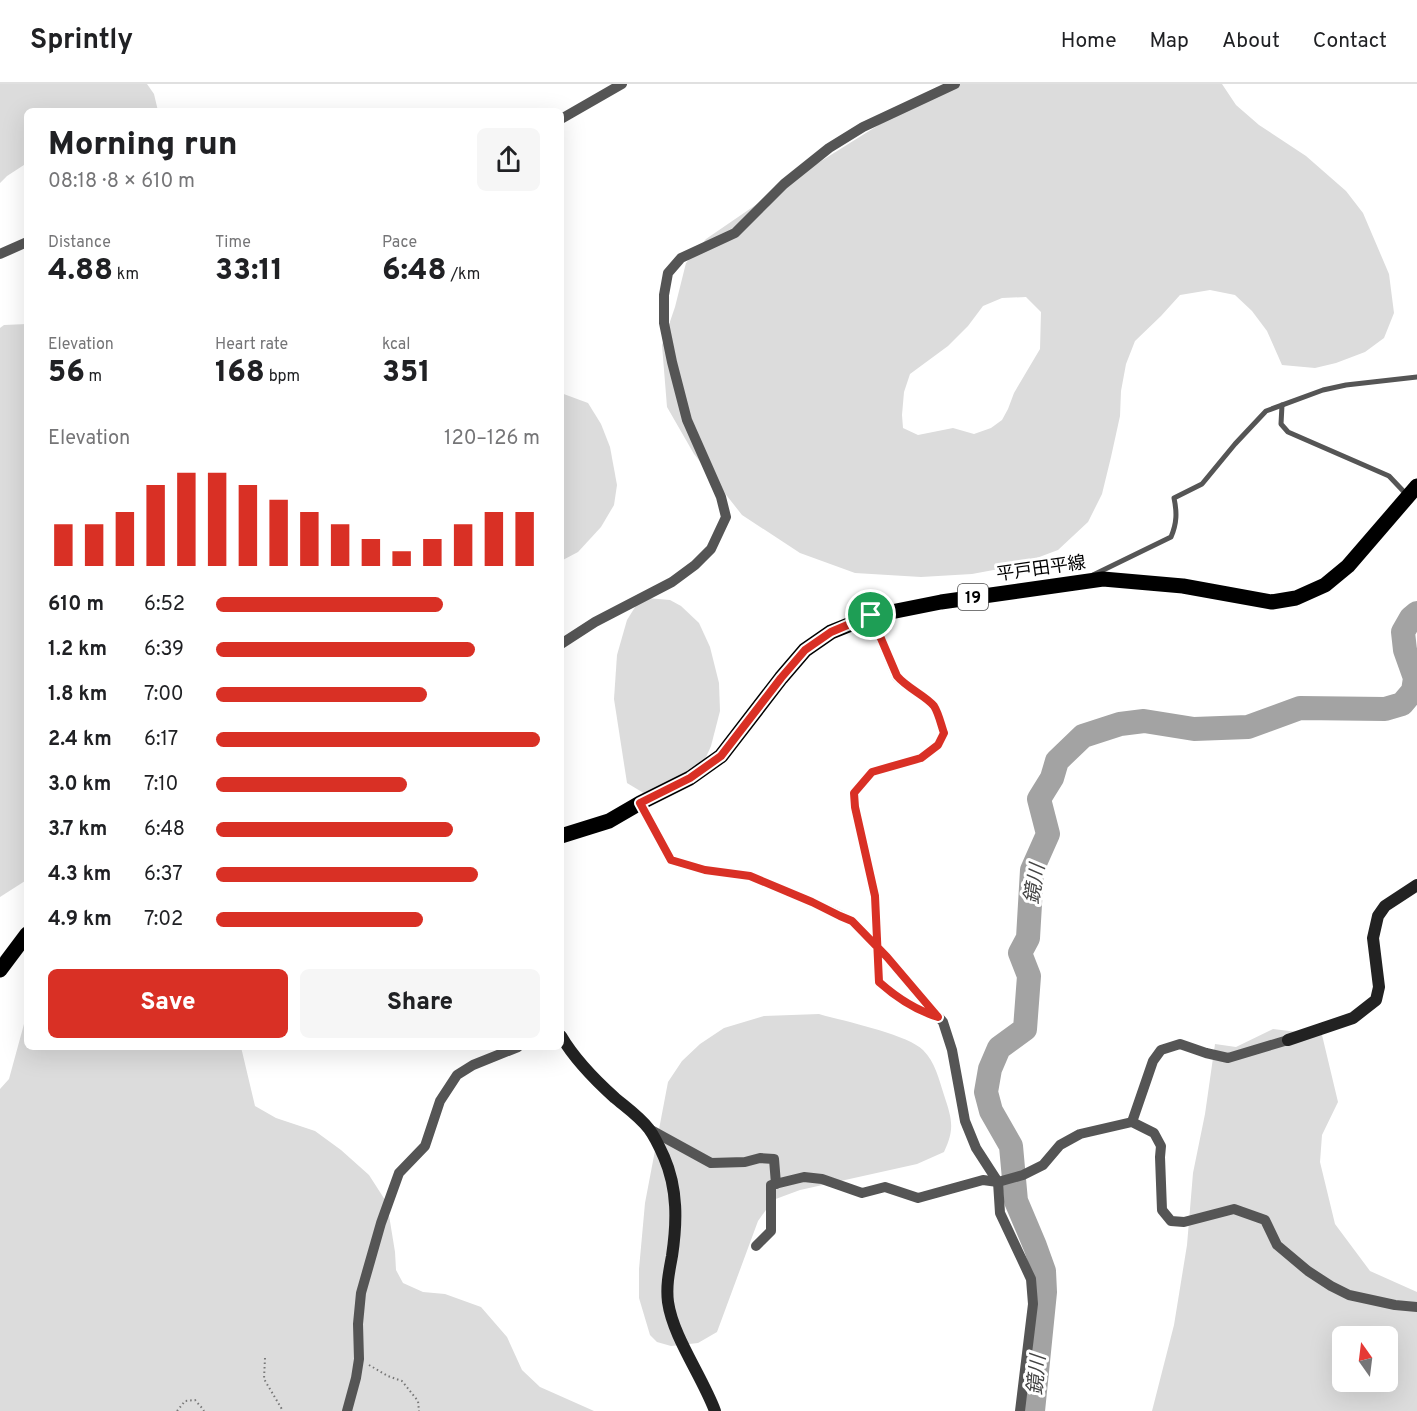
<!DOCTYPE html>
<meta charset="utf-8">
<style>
body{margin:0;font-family:Overpass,"Noto Sans JP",sans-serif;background:#f6f6f6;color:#202124;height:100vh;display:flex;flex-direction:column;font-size:22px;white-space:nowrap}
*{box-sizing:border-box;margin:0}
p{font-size:20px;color:#757577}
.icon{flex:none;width:33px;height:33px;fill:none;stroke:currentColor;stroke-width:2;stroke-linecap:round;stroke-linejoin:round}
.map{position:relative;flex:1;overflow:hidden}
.side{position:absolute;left:24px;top:24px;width:540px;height:942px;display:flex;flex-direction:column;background:#fff;border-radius:9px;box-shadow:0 6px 24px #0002}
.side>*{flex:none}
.needle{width:39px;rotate:346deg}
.tools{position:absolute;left:1332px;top:1242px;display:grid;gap:12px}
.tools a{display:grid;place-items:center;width:66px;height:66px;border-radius:9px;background:#fff;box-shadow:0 6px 24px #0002;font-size:30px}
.pin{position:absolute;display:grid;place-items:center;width:51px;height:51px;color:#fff;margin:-26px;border:3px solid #fff;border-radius:50%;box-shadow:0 2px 6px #0007}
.round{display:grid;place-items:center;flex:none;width:63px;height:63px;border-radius:9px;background:#f6f6f6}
.summary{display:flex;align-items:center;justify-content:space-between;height:102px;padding:0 24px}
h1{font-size:33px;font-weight:800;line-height:45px}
.figures{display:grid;grid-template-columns:repeat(3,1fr);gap:9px;height:102px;padding:6px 24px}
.figures div{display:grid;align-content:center}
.figures b{font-size:30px;font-weight:800}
.figures small{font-size:16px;font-weight:400}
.figures p{font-size:16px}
.chart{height:168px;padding:12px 24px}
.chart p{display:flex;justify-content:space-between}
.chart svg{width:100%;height:108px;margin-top:6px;stroke:#d93025;stroke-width:6}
.button{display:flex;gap:12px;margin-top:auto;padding:12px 24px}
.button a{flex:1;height:69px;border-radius:9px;background:#d93025;color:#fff;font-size:24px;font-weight:800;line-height:69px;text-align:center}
.button a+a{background:#f6f6f6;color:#202124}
ul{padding:0 24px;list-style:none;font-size:20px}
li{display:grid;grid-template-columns:96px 72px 1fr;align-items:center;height:45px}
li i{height:15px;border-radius:8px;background:#d93025}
header{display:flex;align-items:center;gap:36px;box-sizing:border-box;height:84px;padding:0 30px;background:#fff;border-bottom:2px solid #e0e0e0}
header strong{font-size:28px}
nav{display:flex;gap:33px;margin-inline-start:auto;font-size:21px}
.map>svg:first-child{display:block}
.green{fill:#dcdcdc;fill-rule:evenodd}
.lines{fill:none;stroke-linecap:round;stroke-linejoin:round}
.river{stroke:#a3a3a3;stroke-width:24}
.path{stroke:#777;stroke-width:2;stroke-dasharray:1.5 3;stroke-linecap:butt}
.lane{stroke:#555;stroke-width:5}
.street{stroke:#555;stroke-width:10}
.secondary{stroke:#222;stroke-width:12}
.primary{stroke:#000;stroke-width:15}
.route-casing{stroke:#fff;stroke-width:12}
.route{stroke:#d93025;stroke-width:8}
.labels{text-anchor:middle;stroke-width:6;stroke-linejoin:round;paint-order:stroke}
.shield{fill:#fff;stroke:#4c4c4c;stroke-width:1.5}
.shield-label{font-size:16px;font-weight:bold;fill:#000}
.street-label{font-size:18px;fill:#000;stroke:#fff}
.water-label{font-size:20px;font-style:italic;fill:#444;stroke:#fff}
</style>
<header>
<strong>Sprintly</strong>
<nav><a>Home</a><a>Map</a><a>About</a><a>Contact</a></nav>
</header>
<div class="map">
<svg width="1417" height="1327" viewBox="0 0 1417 1327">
<rect width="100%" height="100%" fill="#fff"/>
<g class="green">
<path d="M0 0H147L154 10 158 27H27V79L7 92 0 99Z"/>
<path d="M951 0H1222L1236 21 1259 41 1306 72 1346 107 1363 129 1389 190 1394 229 1384 254 1365 268 1336 279 1315 284 1282 281 1267 247 1252 227 1235 211 1210 206 1180 211 1161 232 1135 257 1126 280 1121 307 1120 332 1111 373 1102 410 1088 438 1058 466 1015 482 972 490 921 493 855 489 800 469 742 431 694 370 667 323 662 261 675 223 686 179 706 155 802 89 909 22ZM1026 213 1041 228 1040 265 1014 309 1008 325 1002 336 991 344 974 350 953 344 918 351 903 344 902 331 904 308 910 290 948 262 968 242 983 222 1002 214Z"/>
<path d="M27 240V794L25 797 0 813V244L4 241Z"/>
<path d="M561 309 588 319 601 340 610 363 617 401 614 421 601 443 578 468 561 477Z"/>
<path d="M647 514 670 516 681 522 699 539 710 563 719 599 720 627 711 662 699 689 652 714 627 699 614 615 617 571 627 536 637 520Z"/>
<path d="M27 929V963H241L255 1022 276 1034 315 1047 341 1066 369 1091 387 1119 395 1168 396 1186 403 1199 423 1208 445 1210 481 1223 507 1253 522 1286 540 1303 594 1327H0V1005L9 995Z"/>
<path d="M819 930C843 937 907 950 923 966 935 978 939 995 944 1011 952 1035 955 1045 944 1068L917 1080 800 1106 773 1116 758 1137 717 1248 698 1259 671 1262 657 1258 650 1251 639 1214V1185L645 1119 668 998 682 977 700 960 724 944 764 932Z"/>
<path d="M1273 945 1322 951 1338 1018 1322 1051 1320 1078 1335 1140 1370 1187 1417 1208V1327H1152L1174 1241 1187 1161 1193 1089 1205 1030 1215 960 1236 963ZM1342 1252H1388V1298H1342Z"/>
</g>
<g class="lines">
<path class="river" d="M1033 1327 1045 1208 1044 1187 1035 1162 1016 1117 1011 1062 991 1027 986 1008 990 985 999 964 1025 945 1029 892 1020 869 1028 854 1032 786 1048 750 1039 715 1052 694 1057 677 1083 652 1120 640 1144 637 1194 645 1248 643 1300 624 1385 625 1402 620 1413 607 1415 594 1405 566 1403 548 1411 534 1417 529"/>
<g class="path">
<path d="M265 1274 264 1295 283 1327"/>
<path d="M369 1281 388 1292 402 1297 418 1317 419 1327"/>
<path d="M177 1327 185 1317 195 1316 202 1324 204 1327"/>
</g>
<g class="lane">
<path d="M1282 321 1281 340 1288 348 1389 392 1407 411"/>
<path d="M1093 491 1171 453C1177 439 1177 428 1174 414L1202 400 1235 360 1266 327 1323 306 1346 301 1417 293"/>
</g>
<g class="street">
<path d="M561 35 622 0"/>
<path d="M0 170 27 158"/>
<path d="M871 532 897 593C907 604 926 612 934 622 939 630 941 641 944 649L938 661 921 674 872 688 854 709 855 723 875 812 879 898C897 914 915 926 938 933"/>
<path d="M561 560 595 538 672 498 695 481 711 465 726 433 721 413 687 336 672 278 664 239V211L668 189 681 174 735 149 784 100 829 64 863 43 955 0"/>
<path d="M640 719 671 776 705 786 750 792 812 818 852 837 887 873 943 938 952 966 965 1037 976 1064 998 1098 1000 1129 1031 1195 1033 1220 1020 1327"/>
<path d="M1132 1038 1153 977 1161 966 1180 960 1206 969 1228 974 1288 956"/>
<path d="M649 1045 711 1079 745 1078 760 1074 774 1075 776 1100"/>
<path d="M756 1162 771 1147V1101L804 1093 822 1095 862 1109 885 1103 918 1114 983 1096 998 1098 1023 1091 1043 1081 1060 1061 1080 1050 1132 1038 1154 1049 1161 1062 1160 1073 1162 1126 1171 1137 1184 1138 1234 1125 1265 1136 1277 1161 1308 1187 1331 1202 1349 1211 1395 1221 1417 1223"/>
<path d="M347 1327 356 1294 359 1275 358 1240 361 1209 381 1139 399 1089 425 1062 440 1017 457 991 473 981 518 963"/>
</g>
<g class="secondary">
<path d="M561 952C575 976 595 996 615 1014 627 1024 640 1033 649 1045 655 1053 660 1064 664 1073 678 1105 677 1139 672 1172 669 1188 666 1202 668 1218 673 1253 702 1292 715 1327"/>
<path d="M1288 956 1353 934 1376 916 1379 903 1373 854 1378 832 1385 822 1417 801"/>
</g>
<g class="primary">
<path d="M561 752 609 737 640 719 690 694 721 672 781 594 805 566 831 548 871 532 941 518 1103 495 1183 502 1272 518 1296 514 1325 501 1348 482 1417 402"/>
<path d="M0 886 27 850"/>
</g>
</g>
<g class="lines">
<defs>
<path id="route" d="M871 531 897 592C907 604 926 612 934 622 939 630 941 641 944 649L938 661 921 674 872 688 854 709 855 723 875 812 879 898C897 914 915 926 938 933L887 873 852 837 840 832 812 818 750 792 705 786 671 776 640 719 690 694 721 672 781 594 805 566 831 548 871 531"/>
</defs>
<use href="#route" class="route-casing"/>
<use href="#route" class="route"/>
</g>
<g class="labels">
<rect class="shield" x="958" y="500" width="30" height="26" rx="4.5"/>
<g class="shield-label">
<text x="973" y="519">19</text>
</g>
<g class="street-label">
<text transform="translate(1041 484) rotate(-8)" y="6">平戸田平線</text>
</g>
<g class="water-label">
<text transform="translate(1034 800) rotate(-81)" y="7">鏡川</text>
<text transform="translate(1036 1291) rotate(-85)" y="7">鏡川</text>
</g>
</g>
</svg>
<div class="tools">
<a><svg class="needle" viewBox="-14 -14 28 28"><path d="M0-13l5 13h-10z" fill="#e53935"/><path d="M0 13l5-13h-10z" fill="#757577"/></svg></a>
</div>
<div class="pin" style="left:871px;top:531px;background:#1e9e55"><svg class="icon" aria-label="arrive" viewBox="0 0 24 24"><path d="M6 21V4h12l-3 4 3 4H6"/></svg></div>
<section class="side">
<div class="summary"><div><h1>Morning run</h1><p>08:18 · 8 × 610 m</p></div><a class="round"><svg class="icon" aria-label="share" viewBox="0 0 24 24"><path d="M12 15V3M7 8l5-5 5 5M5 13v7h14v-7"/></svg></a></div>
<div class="figures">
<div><p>Distance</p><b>4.88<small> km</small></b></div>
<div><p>Time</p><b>33:11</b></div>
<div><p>Pace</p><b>6:48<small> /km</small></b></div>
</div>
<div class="figures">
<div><p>Elevation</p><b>56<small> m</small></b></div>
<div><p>Heart rate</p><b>168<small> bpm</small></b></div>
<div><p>kcal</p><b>351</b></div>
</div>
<div class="chart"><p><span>Elevation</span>120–126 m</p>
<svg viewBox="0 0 160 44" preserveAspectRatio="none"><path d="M5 44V27M15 44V27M25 44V22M35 44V11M45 44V6M55 44V6M65 44V11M75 44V17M85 44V22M95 44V27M105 44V33M115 44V38M125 44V33M135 44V27M145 44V22M155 44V22"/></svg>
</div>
<ul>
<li><b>610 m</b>6:52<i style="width:70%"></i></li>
<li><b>1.2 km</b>6:39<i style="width:80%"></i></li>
<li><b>1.8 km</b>7:00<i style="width:65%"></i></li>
<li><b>2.4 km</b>6:17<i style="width:100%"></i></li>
<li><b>3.0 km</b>7:10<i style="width:59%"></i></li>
<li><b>3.7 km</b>6:48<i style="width:73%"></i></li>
<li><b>4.3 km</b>6:37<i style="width:81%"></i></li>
<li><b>4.9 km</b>7:02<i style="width:64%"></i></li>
</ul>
<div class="button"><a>Save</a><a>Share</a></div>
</section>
</div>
